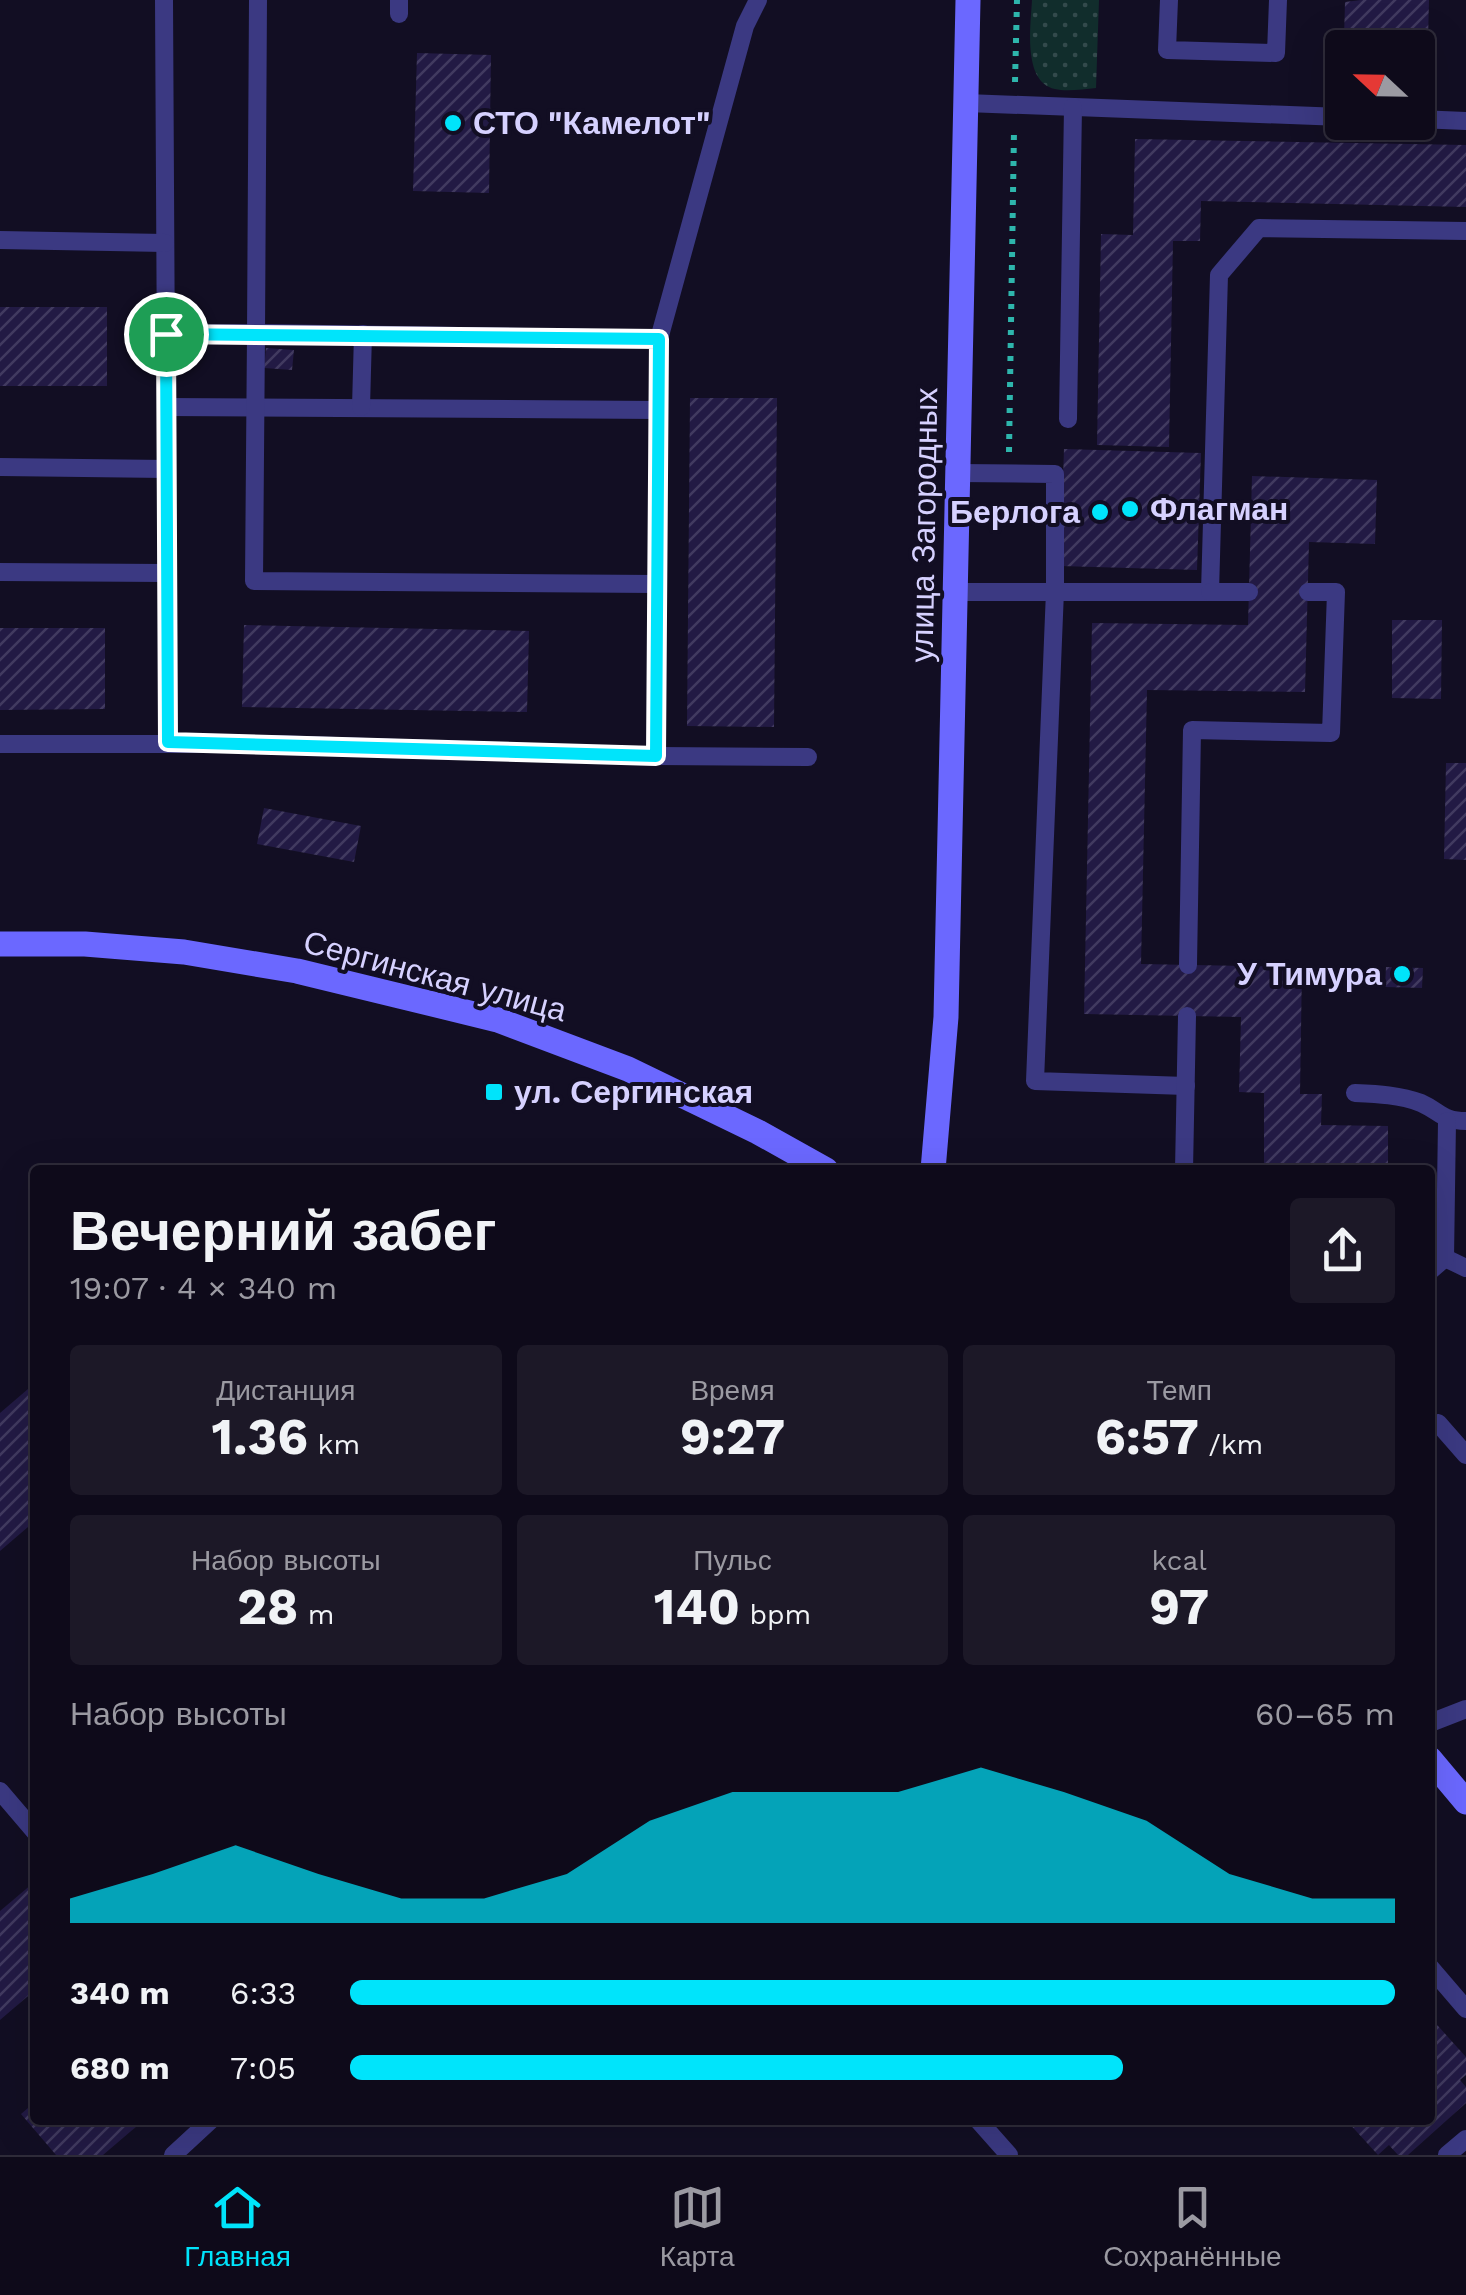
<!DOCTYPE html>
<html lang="ru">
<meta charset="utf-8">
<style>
body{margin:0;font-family:"Work Sans",sans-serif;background:#1c1827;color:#f1f3f6;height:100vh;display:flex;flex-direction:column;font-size:38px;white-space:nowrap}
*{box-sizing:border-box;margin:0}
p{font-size:32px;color:#9b9aa2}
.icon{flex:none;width:55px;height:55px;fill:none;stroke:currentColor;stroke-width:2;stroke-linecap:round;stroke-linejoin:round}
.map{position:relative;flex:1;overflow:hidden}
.details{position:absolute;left:30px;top:1165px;width:1405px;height:960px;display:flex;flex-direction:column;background:#0e0a1a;border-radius:10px;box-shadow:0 10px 40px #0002,0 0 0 2px #2e2b39}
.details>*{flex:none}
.needle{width:65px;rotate:292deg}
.tools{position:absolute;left:1325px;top:30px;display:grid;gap:20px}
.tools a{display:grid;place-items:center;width:110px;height:110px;border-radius:10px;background:#0e0a1a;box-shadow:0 10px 40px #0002,0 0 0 2px #2e2b39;font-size:50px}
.pin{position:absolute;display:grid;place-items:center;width:85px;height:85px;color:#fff;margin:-42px;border:5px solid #fff;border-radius:50%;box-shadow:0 2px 10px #0007}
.round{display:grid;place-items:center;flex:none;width:105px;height:105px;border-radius:10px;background:#1c1827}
.overview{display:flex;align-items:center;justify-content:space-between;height:170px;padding:0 40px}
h1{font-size:55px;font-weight:700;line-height:75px}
.figures{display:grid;grid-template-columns:repeat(3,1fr);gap:15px;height:170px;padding:10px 40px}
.figures div{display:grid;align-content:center;border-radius:10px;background:#1c1827;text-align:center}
.figures b{font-size:50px;font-weight:700}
.figures small{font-size:28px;font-weight:400}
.figures p{font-size:28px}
.chart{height:280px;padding:20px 40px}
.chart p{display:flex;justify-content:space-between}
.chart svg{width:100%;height:180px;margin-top:10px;fill:#00e4fb;opacity:.7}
ul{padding:0 40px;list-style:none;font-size:32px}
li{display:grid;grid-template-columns:160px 120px 1fr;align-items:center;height:75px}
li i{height:25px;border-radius:12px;background:#00e4fb}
.tab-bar{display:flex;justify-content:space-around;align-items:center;height:140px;border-top:2px solid #2e2b39;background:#0e0a1a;font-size:28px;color:#9b9aa2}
.tab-bar a{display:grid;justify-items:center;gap:5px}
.tab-bar .current{color:#00e4fb}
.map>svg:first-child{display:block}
.grass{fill:url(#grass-dots)}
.building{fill:url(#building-hatch)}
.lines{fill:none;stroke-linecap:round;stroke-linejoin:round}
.path{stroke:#2eb5ac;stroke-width:6;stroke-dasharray:5 8;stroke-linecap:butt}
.service{stroke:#3b3982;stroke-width:18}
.secondary{stroke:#6b68ff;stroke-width:25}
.route-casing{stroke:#fff;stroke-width:20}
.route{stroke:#00e4fb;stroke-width:12}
.poi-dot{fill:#00e4fb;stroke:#120e23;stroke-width:4}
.labels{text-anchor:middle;stroke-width:8;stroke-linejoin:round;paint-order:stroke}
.poi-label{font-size:32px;font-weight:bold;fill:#d6d1ff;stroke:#120e23;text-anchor:start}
.street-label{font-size:32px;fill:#d6d1ff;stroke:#120e23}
</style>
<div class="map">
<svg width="1466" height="2155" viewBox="0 0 1466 2155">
<defs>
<pattern id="grass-dots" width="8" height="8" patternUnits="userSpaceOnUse" patternTransform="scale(2.5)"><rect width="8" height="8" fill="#112d2c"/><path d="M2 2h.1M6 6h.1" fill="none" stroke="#334a4c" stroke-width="1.8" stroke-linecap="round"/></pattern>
<pattern id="building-hatch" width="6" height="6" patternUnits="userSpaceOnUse" patternTransform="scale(2.5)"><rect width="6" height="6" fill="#221a44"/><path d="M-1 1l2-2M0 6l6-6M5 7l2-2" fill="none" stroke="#413a60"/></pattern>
</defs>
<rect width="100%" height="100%" fill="#120e23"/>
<path class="grass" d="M1032 0H1099L1096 88C1083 89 1067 92 1055 89 1022 82 1031 23 1032 0Z"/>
<g class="building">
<path d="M1361 0H1429L1428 39 1344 38 1345 2Z"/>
<path d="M417 53 491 55 489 193 413 191Z"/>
<path d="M1135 139 1466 145V207L1201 201 1200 241H1173L1169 447 1097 445 1101 234 1133 235Z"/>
<rect x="0" y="307" width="107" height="79"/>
<path d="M266 348 294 350 292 370 264 368Z"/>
<path d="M690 398H777L774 727 687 726Z"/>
<path d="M1064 449 1201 453 1197 570 1060 566Z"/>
<path d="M1252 476 1377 480 1375 544 1309 542 1305 692 1147 690 1141 964 1302 967 1300 1094H1322L1321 1125 1388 1126V1170H1264V1093L1239 1092 1241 1017 1084 1014 1092 623 1248 625Z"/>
<path d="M1392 620H1442L1441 699 1392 698Z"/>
<path d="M244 625 529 631 527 712 242 707Z"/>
<path d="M0 628H105V709L0 710Z"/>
<path d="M1446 763H1466V860L1444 859Z"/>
<path d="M264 808 361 826 354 862 257 844Z"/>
<path d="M1386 967 1423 968 1422 988 1385 987Z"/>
<path d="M35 1383V1521L0 1551V1413Z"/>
<path d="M32 1884 35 1888V1990L0 2020V1911Z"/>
<path d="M1430 2017 1466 2057V2075L1460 2080 1466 2087V2103L1408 2155H1398L1389 2145 1378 2155 1346 2120H1430Z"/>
<path d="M35 2102V2120H144L103 2155H56L21 2114Z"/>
</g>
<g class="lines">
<g class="path">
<path d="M1015 82 1017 0"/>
<path d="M1009 452 1014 130"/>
</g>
<g class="service">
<path d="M164 0 168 743"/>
<path d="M1169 0 1167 50 1276 53 1278 0"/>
<path d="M399 14V0"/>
<path d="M966 103 1342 117"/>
<path d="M1418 119 1466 121"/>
<path d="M0 240 165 243"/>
<path d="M166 334 256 333 258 0"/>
<path d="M166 407 659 410"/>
<path d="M361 407 363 334"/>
<path d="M1068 419 1073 107"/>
<path d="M0 467 166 469"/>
<path d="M958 473 1055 474V591L1035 1081 1186 1086"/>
<path d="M0 572 165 573"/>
<path d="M656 584 254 581 256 333 659 339"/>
<path d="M955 592H1210L1219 275 1259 228 1466 231"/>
<path d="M1210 592H1249"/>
<path d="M0 744H272L656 756 659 339 745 26 758 0"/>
<path d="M656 756 808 757"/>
<path d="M1188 965 1192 730 1331 733 1336 592H1308"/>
<path d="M1355 1093C1378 1094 1400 1095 1421 1103 1441 1112 1442 1121 1466 1121"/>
<path d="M1184 1170 1187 1016"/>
<path d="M1445 1258 1466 1268"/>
<path d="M1430 1271 1445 1258 1447 1121"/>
<path d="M1438 1423 1466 1455"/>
<path d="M1430 1723 1466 1709"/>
<path d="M0 1791 35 1832"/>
<path d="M1430 1967 1466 2009"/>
<path d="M978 2120 1009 2155"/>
<path d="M173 2155 211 2120"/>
<path d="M1447 2155 1466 2139"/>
</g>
<g class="secondary">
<path d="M0 944H85L184 952 297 971 498 1020 628 1069 758 1132 826 1170"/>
<path d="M933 1170 946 1017 968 0"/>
<path d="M1430 1759 1466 1802"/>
</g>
</g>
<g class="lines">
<defs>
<path id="route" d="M166 334 659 339 656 756 168 742Z"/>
</defs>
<use href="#route" class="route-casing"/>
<use href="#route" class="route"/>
</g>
<g class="poi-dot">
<circle cx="453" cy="123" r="10"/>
<circle cx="1130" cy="509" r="10"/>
<circle cx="1100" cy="512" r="10"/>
<circle cx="1402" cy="974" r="10"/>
<rect x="484" y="1082" width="20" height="20" rx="5"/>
</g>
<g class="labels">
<g class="poi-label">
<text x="473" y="134">СТО "Камелот"</text>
<text x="1150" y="520">Флагман</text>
<text x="1080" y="523" text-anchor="end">Берлога</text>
<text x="1382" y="985" text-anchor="end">У Тимура</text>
<text x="514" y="1103">ул. Сергинская</text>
</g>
<g class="street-label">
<text transform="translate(924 525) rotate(-89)" y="11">улица Загородных</text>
<text transform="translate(435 976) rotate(15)" y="11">Сергинская улица</text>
</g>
</g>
</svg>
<div class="tools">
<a><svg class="needle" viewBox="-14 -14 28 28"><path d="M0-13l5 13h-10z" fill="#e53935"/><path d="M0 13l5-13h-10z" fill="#9b9aa2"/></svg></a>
</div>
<div class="pin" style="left:166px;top:334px;background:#1e9e55"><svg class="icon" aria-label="arrive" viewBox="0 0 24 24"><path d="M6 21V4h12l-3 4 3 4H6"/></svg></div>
<section class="details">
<div class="overview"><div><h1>Вечерний забег</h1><p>19:07 · 4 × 340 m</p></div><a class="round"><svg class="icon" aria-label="share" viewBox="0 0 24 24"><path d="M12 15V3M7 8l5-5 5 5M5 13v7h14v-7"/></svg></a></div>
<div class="figures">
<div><p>Дистанция</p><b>1.36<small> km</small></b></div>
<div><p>Время</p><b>9:27</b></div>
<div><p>Темп</p><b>6:57<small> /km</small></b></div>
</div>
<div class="figures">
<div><p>Набор высоты</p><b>28<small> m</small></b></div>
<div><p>Пульс</p><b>140<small> bpm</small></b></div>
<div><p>kcal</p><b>97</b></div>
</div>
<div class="chart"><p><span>Набор высоты</span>60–65 m</p>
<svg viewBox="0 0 160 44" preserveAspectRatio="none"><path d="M0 44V38L10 32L20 25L30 32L40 38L50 38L60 32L70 19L80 12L90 12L100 12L110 6L120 12L130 19L140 32L150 38L160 38V44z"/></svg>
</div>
<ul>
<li><b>340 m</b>6:33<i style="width:100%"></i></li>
<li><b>680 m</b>7:05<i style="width:74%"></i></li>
</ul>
</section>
</div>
<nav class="tab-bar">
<a class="current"><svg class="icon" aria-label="home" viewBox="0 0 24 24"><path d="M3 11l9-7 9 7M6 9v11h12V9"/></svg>Главная</a>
<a><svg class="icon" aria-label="map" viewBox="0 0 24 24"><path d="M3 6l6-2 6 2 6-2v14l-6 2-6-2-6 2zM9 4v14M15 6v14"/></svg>Карта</a>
<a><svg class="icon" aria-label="saved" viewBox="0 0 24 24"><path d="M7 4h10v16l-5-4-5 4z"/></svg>Сохранённые</a>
</nav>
